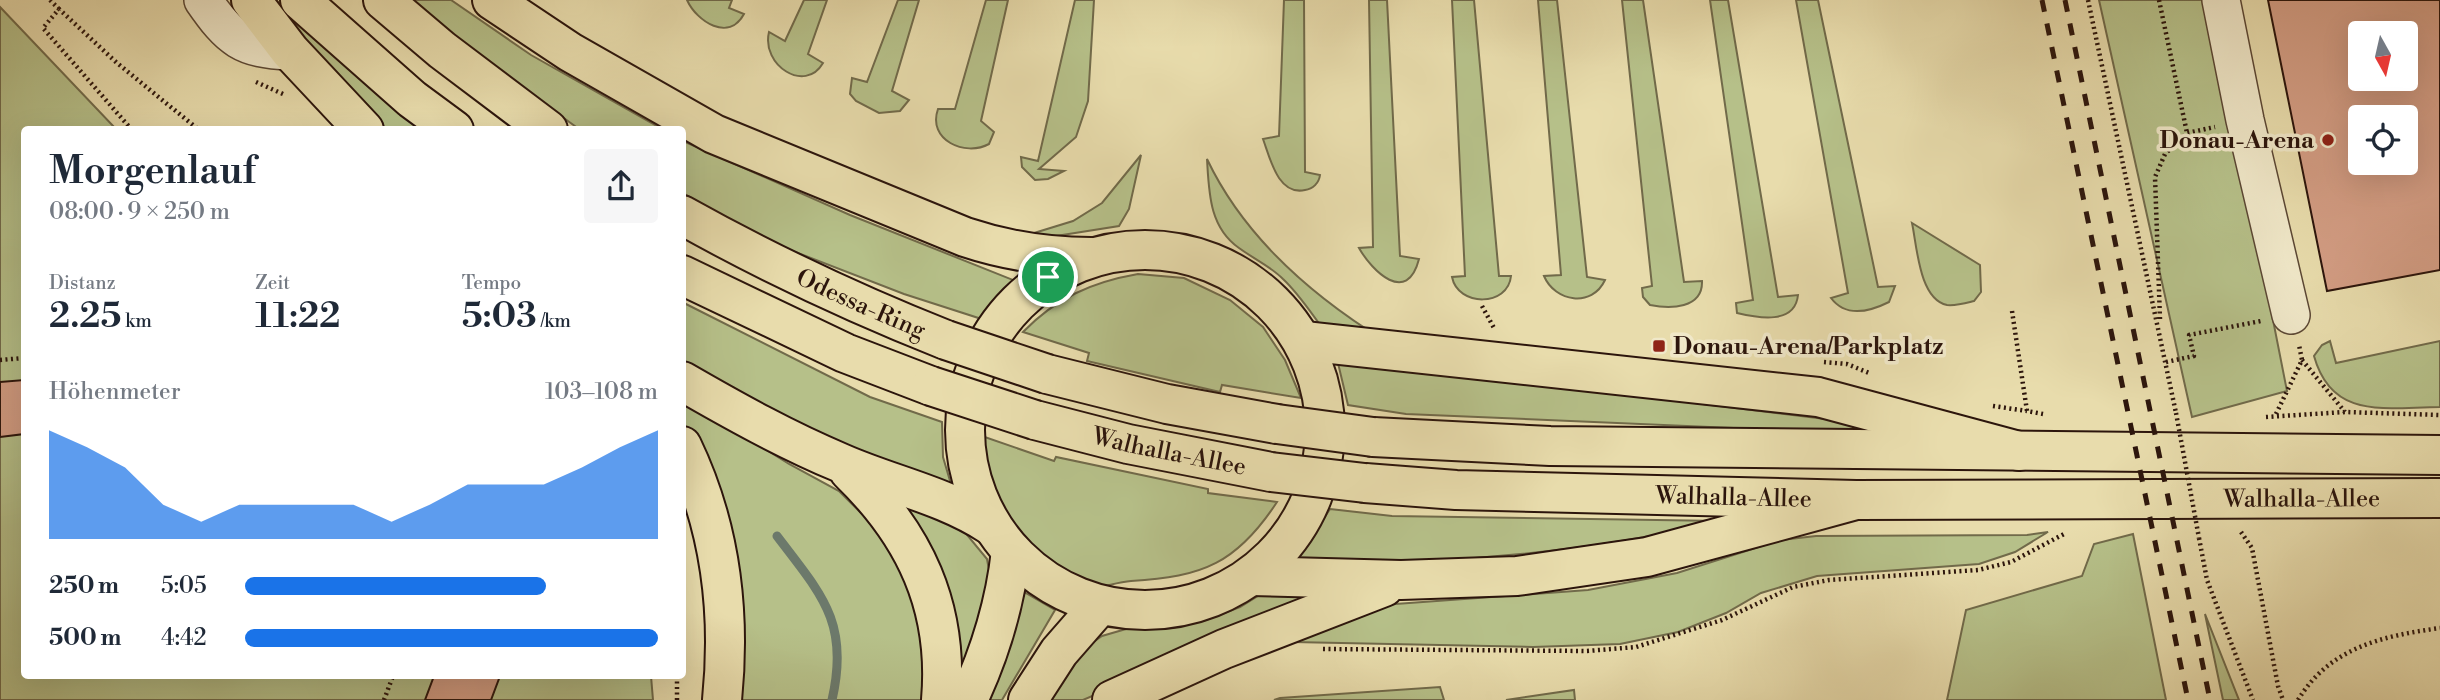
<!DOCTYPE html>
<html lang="de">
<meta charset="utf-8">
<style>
body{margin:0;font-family:"Libre Bodoni",serif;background:#f6f6f7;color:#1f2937;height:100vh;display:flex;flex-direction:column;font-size:26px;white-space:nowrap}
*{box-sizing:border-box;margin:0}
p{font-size:23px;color:#747a83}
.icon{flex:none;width:38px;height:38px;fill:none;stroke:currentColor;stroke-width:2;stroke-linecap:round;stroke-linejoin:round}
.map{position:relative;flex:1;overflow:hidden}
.drawer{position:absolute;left:21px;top:126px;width:665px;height:553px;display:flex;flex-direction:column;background:#fff;border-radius:7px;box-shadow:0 7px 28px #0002}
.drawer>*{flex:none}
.needle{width:46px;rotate:172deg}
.tools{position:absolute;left:2348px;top:21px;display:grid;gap:14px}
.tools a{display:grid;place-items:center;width:70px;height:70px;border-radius:7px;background:#fff;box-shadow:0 7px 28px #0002;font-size:35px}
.pin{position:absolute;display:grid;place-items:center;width:60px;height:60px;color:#fff;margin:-30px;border:4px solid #fff;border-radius:50%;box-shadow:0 2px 7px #0007}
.round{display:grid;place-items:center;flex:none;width:74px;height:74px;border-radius:7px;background:#f6f6f7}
.summary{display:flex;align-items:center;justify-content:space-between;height:119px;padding:0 28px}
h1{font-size:38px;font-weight:600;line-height:52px}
.metrics{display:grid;grid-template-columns:repeat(3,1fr);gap:10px;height:119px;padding:7px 28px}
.metrics div{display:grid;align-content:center}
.metrics b{font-size:35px;font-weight:600}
.metrics small{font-size:19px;font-weight:400}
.metrics p{font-size:19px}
.chart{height:196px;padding:14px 28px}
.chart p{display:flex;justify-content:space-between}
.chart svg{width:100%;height:126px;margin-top:7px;fill:#1a73e8;opacity:.7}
ul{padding:0 28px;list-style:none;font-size:23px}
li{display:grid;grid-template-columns:112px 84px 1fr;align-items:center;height:52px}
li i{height:18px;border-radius:9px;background:#1a73e8}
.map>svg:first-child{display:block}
.green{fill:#b6c089;stroke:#716a4a;stroke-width:2}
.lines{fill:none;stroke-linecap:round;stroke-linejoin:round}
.stream{stroke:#6c796b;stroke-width:9}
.building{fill:#d39d84;stroke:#2c150c;stroke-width:2;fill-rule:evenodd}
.minor-casing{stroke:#5b4734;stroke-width:40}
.major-casing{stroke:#2c150c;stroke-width:42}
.highway-casing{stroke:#2c150c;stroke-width:42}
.path{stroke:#2c150c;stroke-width:4.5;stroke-dasharray:2 3.5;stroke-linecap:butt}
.minor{stroke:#f0e8c9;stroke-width:37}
.major{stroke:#e8dcac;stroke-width:38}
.highway{stroke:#e8dcac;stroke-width:38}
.rail{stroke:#2c150c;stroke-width:5;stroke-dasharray:12 12;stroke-linecap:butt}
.highway-bridge-casing{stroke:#2c150c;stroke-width:42;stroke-linecap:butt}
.path-bridge{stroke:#2c150c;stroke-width:4.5;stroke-dasharray:2 3.5;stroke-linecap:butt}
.highway-bridge{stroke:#e8dcac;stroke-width:38}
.poi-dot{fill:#8f2418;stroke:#f0e8c9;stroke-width:2.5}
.labels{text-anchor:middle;stroke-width:7;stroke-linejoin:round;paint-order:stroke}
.poi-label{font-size:24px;font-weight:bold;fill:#2c150c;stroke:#f0e8c9;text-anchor:end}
.street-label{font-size:24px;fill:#2c150c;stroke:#f0e8c9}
</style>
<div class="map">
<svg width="2440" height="700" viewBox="0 0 2440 700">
<rect width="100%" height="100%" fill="#e8dcac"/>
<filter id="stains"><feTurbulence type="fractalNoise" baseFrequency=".00286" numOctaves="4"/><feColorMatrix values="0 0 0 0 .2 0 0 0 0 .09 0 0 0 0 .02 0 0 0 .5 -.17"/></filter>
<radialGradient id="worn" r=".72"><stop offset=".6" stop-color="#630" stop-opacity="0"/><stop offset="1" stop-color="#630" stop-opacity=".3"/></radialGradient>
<g class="green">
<path d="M269 0H276L379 94 425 129H385L313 58Z"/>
<path d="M410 0H451L531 55 662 129H579L449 35Z"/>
<path d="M687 0H732L729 8 744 14C729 42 697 22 687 0Z"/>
<path d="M804 0H827L808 54 823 63C805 94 761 65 769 32L785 41Z"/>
<path d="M898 0H919L892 91 909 100 900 111 879 113 856 101 850 94 852 78 867 82Z"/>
<path d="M986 0H1008L981 121 994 132 989 144C965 157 927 140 938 109H955Z"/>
<path d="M1075 0H1094L1088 101 1076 137 1039 169 1064 171 1048 179 1035 180 1022 167 1021 157 1038 161Z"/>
<path d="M1284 0H1304L1305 172 1320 175C1319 183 1313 189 1305 190 1278 196 1270 158 1263 139L1279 136Z"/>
<path d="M1369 0H1387L1400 256 1419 259C1407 306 1372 271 1359 248L1373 247Z"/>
<path d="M1452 0H1474L1499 276H1511C1508 307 1458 307 1452 277L1465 276Z"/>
<path d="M1538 0H1557L1587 277 1605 280C1592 308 1555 302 1544 276L1561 275Z"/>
<path d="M1622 0H1643L1684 282 1702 281C1703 309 1670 309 1650 305L1643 297 1642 288 1652 286Z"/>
<path d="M1710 0H1728L1778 297 1798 295C1795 325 1758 318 1737 313L1736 303 1753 300Z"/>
<path d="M1796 0H1818L1878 287 1895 286 1889 302C1869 312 1846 318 1831 298L1848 293Z"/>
<path d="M2099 0H2210L2287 391 2192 417Z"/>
<path d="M0 7 116 129 24 130V676H651L653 700H0Z"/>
<path d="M683 141 850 215 1028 286 991 322 904 294 767 241 683 193Z"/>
<path d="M1141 155 1129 209 1119 226 1056 236 1021 237 1073 221 1102 203Z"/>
<path d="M1207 159C1244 237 1312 296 1385 341L1324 330C1311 313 1299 294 1283 279 1270 266 1254 259 1239 248 1209 227 1209 192 1207 159Z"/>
<path d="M1912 223 1980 265 1981 292 1974 301C1966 303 1956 306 1947 305 1919 299 1917 246 1912 223Z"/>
<path d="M1138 274 1184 278 1230 300 1263 327 1285 360 1301 398 1222 385 1220 392 1087 361 1089 353 1023 332C1056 298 1092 282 1138 274Z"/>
<path d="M682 302 870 397 942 422 943 457 953 491 894 471 683 367Z"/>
<path d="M2330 341 2336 363 2440 341V407C2387 407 2332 421 2314 356L2322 345Z"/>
<path d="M1337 359 1850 422 1875 434 1406 414 1348 405Z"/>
<path d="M683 398 789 464 839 491 874 526 903 568 926 649 922 700H736L683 432Z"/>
<path d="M976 434 1054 461 1056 457 1208 489V493L1277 502C1237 563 1203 577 1131 581 1116 582 1099 589 1084 589 1071 589 1057 578 1046 570 1001 537 980 489 976 434Z"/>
<path d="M886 497 959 525 987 559 993 592 954 700Z"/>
<path d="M1330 509 1392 516 1723 521C1582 554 1439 565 1295 563Z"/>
<path d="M2048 532 2015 552 1979 564 1817 576 1761 593 1726 613 1678 632 1620 644 1533 647 1292 642 1368 606 1588 590 1677 573 1781 540 1816 536 2027 535Z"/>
<path d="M2133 534 2166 700H1947L1966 610 2082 576 2094 544Z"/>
<path d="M1364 587 1296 609 1083 700H1045L1082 650 1102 636 1126 629 1172 628 1206 620 1240 607 1266 591Z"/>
<path d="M1024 592 1055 610 1002 700H982Z"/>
<path d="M2205 614 2239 700H2223Z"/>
<path d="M1440 687 1444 700H1274L1280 698Z"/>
<path d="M1574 690 1575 700H1506Z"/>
</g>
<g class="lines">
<path class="stream" d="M777 536C821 594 850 622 832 700"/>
</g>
<g class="building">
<path d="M2268 0H2440V270L2327 291ZM2361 33H2406V79H2361ZM2361 117H2406V163H2361Z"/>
<path d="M24 380V434L0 437V382Z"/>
<path d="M434 676H500L491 700H425Z"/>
</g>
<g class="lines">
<defs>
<g id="minor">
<path d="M203 0C230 39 242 49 290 51"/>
<path d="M2221 0 2245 120 2291 315"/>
</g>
<g id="major">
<circle cx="1145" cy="430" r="180"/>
<path d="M1304 341 1818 397 2019 451"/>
<path d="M1856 449 2440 455"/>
<path id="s1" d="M1252 576 1401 580 1517 576 1647 557 1856 500 2440 498"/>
<path d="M968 700C991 651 1005 605 1011 551"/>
<path d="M1028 700 1059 652 1100 605"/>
<path d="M1112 700 1224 649 1384 587"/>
</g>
<g id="highway">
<path d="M251 0 290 51 364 130"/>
<path d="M300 0 412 99 454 130"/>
<path d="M383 0 442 50 548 130"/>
<path d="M492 0 570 52 714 134 965 237C1007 251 1047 257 1091 257"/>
<path id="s2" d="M682 215C768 263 855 304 946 340"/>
<path d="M682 275 845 353 931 386"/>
<path d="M1047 374 1167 404 1277 424"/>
<path d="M682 381C734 411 786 440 841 463 891 485 944 495 990 525"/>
<path id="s3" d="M1035 420 1128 444 1271 472"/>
<path d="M1373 437 1550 446 1856 449"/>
<path d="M682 446C721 527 731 612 722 700"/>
<path d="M849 471C915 535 949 607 941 700"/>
<path id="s4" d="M1365 483 1456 490 1856 500"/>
</g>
</defs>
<use href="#minor" class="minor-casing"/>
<use href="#major" class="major-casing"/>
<use href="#highway" class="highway-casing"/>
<g class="path">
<path d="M50 0 59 9"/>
<path d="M2088 0 2176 413"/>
<path d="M2159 0 2187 133"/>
<path d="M256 82 283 94"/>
<path d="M132 130 43 28 59 9 117 63 199 130"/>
<path d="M1482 306 1494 328"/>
<path d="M2012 311 2027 411 2043 414"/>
<path d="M2160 319 2155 177 2165 154 2187 133 2215 127"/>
<path d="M0 360 24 358"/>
<path d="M2302 360 2345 412"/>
<path d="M1824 362 1847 364 1869 373"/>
<path d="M2166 362 2194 356 2189 335 2261 321"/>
<path d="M1993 406 2027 411"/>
<path d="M2276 414 2302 360 2299 345"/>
<path d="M2266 417 2345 412 2440 415"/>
<path d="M2241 532 2252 548 2278 686 2283 700"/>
<path d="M2199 538 2207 580 2253 700"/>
<path d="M1323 649 1587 651 1636 647 1722 620 1793 587 1829 580 1978 570 2011 562 2064 534"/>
<path d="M677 676V700"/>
<path d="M384 700 393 676"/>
<path d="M2298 700C2330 647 2383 636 2440 628"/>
</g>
<use href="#minor" class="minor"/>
<use href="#major" class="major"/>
<use href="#highway" class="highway"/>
<g class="rail">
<path d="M2042 0 2188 700"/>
<path d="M2065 0 2210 700"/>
</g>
<defs>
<g id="highway-bridge">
<path d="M946 340 1047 374"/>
<path d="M931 386 1035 420"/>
<path d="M1277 424 1373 437"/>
<path d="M1271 472 1365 483"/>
</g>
</defs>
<use href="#highway-bridge" class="highway-bridge-casing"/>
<path class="path-bridge" d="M2176 413 2199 538"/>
<use href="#highway-bridge" class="highway-bridge"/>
</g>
<g class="poi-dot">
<circle cx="2328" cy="140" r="7"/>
<rect x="1652" y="339" width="14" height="14" rx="3.5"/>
</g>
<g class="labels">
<g class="poi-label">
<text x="2314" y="148">Donau-Arena</text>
<text x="1673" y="354" text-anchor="start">Donau-Arena/Parkplatz</text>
</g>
<g class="street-label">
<text dy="8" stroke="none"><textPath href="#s2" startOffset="200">Odessa-Ring</textPath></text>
<text dy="8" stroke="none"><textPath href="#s3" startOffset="138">Walhalla-Allee</textPath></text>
<text dy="8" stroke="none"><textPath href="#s4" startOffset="369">Walhalla-Allee</textPath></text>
<text dy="8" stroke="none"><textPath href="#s1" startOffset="1059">Walhalla-Allee</textPath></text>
</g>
</g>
<rect width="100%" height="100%" filter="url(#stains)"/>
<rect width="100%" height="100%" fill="url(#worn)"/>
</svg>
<div class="tools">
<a><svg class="needle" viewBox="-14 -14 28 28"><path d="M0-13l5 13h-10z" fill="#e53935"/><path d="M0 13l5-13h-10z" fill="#747a83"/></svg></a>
<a><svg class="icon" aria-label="locate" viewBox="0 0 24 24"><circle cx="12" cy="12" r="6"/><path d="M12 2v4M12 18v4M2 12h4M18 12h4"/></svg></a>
</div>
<div class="pin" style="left:1048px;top:277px;background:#1e9e55"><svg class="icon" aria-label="arrive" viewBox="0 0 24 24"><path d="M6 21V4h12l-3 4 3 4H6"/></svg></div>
<section class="drawer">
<div class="summary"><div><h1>Morgenlauf</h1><p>08:00 · 9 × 250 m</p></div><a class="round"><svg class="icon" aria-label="share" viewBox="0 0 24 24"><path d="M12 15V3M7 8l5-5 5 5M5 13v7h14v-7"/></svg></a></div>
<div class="metrics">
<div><p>Distanz</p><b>2.25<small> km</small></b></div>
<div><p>Zeit</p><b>11:22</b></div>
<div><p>Tempo</p><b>5:03<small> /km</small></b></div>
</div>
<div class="chart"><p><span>Höhenmeter</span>103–108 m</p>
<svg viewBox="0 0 160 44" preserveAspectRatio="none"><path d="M0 44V6L10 12L20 19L30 32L40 38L50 32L60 32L70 32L80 32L90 38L100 32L110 25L120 25L130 25L140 19L150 12L160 6V44z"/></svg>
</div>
<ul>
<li><b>250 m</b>5:05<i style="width:73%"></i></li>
<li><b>500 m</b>4:42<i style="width:100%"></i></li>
</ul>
</section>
</div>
